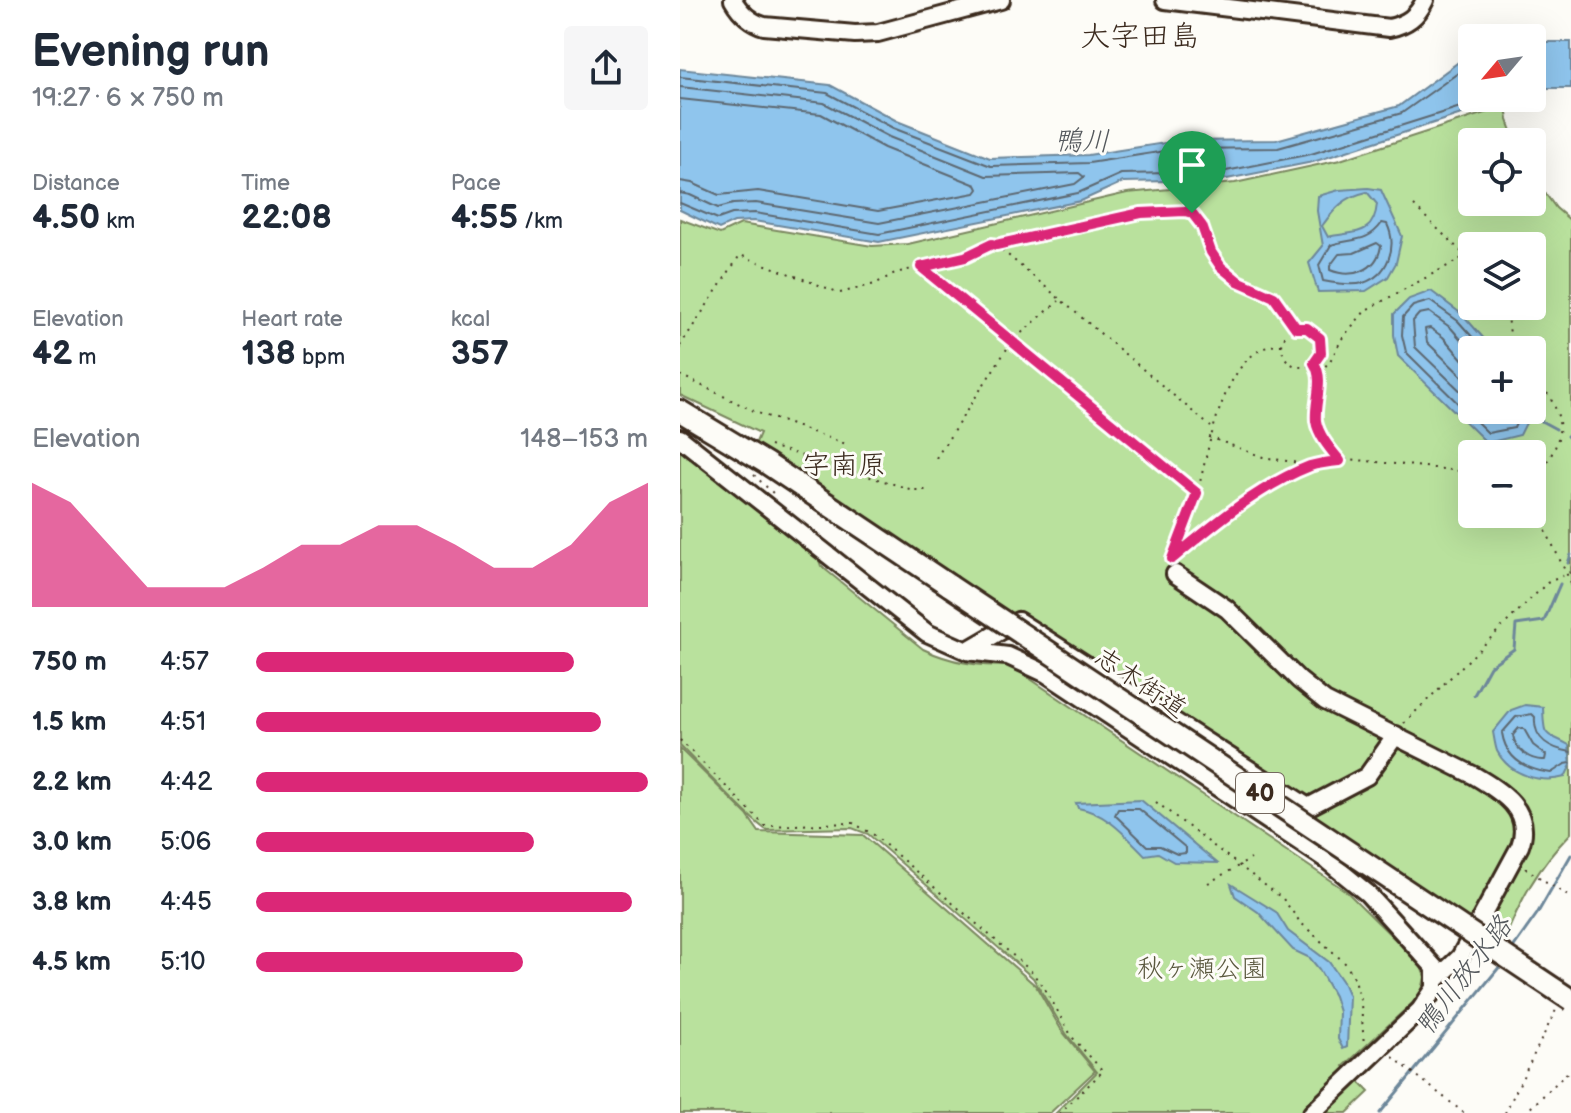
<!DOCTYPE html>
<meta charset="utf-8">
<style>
body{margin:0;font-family:"Balsamiq Sans","Klee One",sans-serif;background:#f6f6f7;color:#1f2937;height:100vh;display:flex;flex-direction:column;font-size:30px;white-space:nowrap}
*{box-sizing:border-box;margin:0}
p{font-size:26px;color:#747a83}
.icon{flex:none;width:44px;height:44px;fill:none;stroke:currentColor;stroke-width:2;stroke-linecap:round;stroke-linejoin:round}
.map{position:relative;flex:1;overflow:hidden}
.details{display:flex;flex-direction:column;background:#fff;width:680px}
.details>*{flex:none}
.needle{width:52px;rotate:241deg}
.buttons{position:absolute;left:778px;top:24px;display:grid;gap:16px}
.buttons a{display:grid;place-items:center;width:88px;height:88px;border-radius:8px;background:#fff;box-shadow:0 8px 32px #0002;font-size:40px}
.pin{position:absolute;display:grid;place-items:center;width:68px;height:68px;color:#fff;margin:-82px -34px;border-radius:50% 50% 50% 0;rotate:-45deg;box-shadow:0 0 8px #0007}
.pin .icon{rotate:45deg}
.round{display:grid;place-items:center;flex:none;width:84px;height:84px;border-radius:8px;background:#f6f6f7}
.summary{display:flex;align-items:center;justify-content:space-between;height:136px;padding:0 32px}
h1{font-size:44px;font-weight:700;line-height:60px}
.metrics{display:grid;grid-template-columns:repeat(3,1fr);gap:12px;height:136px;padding:8px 32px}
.metrics div{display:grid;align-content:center}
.metrics b{font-size:34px;font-weight:700}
.metrics small{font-size:22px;font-weight:400}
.metrics p{font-size:22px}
.chart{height:224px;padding:16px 32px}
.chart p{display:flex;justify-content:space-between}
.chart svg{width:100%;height:144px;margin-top:8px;fill:#db2777;opacity:.7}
ul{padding:0 32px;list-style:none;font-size:26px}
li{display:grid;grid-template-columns:128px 96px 1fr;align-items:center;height:60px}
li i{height:20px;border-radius:10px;background:#db2777}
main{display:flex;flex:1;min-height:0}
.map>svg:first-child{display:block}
.green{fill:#b9e19d;stroke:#7a865e;stroke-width:2;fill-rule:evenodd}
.water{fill:#8fc5ed;stroke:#6d879a;stroke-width:2;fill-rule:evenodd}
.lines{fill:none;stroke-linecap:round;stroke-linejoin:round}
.shore{stroke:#5d6871;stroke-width:2}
.stream{stroke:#6d879a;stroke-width:3}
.minor-casing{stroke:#3b2a1e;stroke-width:22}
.major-casing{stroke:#3b2a1e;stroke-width:26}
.path{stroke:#3b2a1e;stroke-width:2;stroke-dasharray:2 6;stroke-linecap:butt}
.minor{stroke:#fdfcf7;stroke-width:16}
.major{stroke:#fdfcf7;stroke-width:20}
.major-bridge-casing{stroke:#3b2a1e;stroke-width:26;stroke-linecap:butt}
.major-bridge{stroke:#fdfcf7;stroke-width:20}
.route-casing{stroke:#fff;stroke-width:16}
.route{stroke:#db2777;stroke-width:10}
.labels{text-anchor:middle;stroke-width:6;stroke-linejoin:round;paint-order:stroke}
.shield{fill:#fdfcf7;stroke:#75695f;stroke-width:2}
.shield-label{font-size:24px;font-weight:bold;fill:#3b2a1e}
.street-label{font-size:26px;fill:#3b2a1e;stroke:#fdfcf7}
.park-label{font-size:26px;fill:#5a583e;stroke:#fdfcf7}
.water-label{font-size:28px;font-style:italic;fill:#54585c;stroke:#fdfcf7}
.neighbourhood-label{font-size:28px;fill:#3b2a1e;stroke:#fdfcf7}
.quarter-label{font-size:30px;fill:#3b2a1e;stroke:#fdfcf7}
</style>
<main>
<section class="details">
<div class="summary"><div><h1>Evening run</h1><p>19:27 · 6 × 750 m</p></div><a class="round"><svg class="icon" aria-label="share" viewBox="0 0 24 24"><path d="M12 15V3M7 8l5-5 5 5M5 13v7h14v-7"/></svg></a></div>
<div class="metrics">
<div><p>Distance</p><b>4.50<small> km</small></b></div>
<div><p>Time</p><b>22:08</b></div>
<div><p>Pace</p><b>4:55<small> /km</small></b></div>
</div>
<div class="metrics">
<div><p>Elevation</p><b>42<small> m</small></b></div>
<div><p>Heart rate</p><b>138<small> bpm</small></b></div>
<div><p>kcal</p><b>357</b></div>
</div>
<div class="chart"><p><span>Elevation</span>148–153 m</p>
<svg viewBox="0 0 160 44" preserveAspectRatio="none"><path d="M0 44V6L10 12L20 25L30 38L40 38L50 38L60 32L70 25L80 25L90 19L100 19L110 25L120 32L130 32L140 25L150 12L160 6V44z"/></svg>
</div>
<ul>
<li><b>750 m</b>4:57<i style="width:81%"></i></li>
<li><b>1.5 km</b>4:51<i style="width:88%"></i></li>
<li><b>2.2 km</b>4:42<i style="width:100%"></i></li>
<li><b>3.0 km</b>5:06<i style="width:71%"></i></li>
<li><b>3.8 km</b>4:45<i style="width:96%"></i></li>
<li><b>4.5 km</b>5:10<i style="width:68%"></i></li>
</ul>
</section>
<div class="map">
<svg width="891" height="1113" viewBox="0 0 891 1113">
<rect width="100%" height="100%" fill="#fdfcf7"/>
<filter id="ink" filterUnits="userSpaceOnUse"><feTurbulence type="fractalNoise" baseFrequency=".0125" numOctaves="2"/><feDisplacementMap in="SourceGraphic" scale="16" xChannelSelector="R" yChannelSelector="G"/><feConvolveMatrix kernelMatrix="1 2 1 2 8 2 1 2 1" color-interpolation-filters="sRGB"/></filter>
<g filter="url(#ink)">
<g class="green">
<path d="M826 106 828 120 836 142H792V202H852V175L876 208 891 221V833C857 868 840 900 822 946L74 447 80 433 0 395V219L40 234 61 224 192 246 228 244 447 193 555 183 660 160ZM792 246H852V306H792ZM792 350H852V410H792ZM792 454H852V514H792Z"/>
<path d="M0 449 137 554 141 566 243 649C272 663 298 666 331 666L666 891 740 964 745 977 741 995 664 1066 689 1092 667 1113H376L417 1072 387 1035 353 978 188 834 172 828 87 830C77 827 13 759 0 746Z"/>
<path d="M0 749 67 815 79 832 183 835 356 986 382 1031 415 1071 370 1113H0Z"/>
</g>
<g class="water">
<rect x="852" y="42" width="39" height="46"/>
<path d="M792 52V98H831L633 162 542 180 443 182 401 201 199 242 74 221 54 222 39 229 0 210V69L150 85 217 121 310 158 408 155 498 141 596 140 719 106Z"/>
<path d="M688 188 701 190 722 236 716 263 708 277 686 291 638 292 629 263 643 246 637 211 638 196 659 190ZM687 192 697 204C694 238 672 231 648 237L642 226C655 208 664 197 687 192Z"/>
<path d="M751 291 783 315 814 350H792V410H848L850 415 840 435 807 443 718 356 714 335V314L729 299Z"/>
<path d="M845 705 863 707C864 740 864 731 889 745L891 765 885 777C861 784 829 775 817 751 815 745 814 737 813 732L831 710Z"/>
<path d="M461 800 537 863 494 862 478 853 465 855C445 835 427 813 398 808L396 803Z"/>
<path d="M551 884 596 912 608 931 649 962 663 982 669 996 667 1047 663 1049 658 1039 659 1012 654 996 639 969 630 958 613 950 578 912 555 896Z"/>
</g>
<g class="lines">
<g class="shore">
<path d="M0 77 147 93 213 128 311 166 409 163 498 149 598 148 722 113 792 63"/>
<path d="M0 87 144 103 209 137 306 176 399 173 404 177 395 184 199 223 76 203 53 204 38 208 10 195 0 193"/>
<path d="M0 99 141 114 204 148 296 185 298 189 295 193 198 211 78 191 39 195 12 183 0 181"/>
<path d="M0 203 38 219 52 214 75 213 199 234 398 193 441 174 541 172 631 154 809 98"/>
<path d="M702 223 707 224C718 247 708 275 683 283 672 286 654 283 643 281L639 265 651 245C671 238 687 244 702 223Z"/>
<path d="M697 243 701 246C697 271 672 279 650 270V266L659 254 674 253Z"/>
<path d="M804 350 778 321 750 301 733 306 723 317 722 335 726 352 808 433 834 428 842 410"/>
<path d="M792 352 771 328 749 312 739 314 733 321 735 347 792 402"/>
<path d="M792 370 763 337 750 328 745 329 747 342 792 386"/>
<path d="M839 728 844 729 853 745 866 755 865 760C850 761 835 750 833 735Z"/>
<path d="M891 752C872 749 853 740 855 717L852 714 836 717 822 733C826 759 846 770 871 773L885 764 891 763"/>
<path d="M438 809H459L506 848V853L497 854 480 846H467L435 815Z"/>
</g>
<g class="stream">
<path d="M850 415 876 429"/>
<path d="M887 436 891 439"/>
<path d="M888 563 891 555"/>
<path d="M794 695 810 666 834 649 836 625 864 621 880 584"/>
<path d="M830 952 857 914 891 855"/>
<path d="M700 1113 821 965"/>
</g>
<defs>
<g id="minor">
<path d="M53 0C60 12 70 22 84 26L175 34 198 33 321 0"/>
<path d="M485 0 709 28C727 24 737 17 745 0"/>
<path d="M0 438 247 633 287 651 328 656 367 674 644 858 687 893 755 968V988L740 1010 632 1113"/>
<path d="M495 574 547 609 619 680 645 701 795 776C822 792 853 811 840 846L780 957 757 979"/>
<path d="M288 650 338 621 628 807"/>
<path d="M622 815 628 807 687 776 716 735"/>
</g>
<path id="major" d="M0 411 86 463 270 586"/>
</defs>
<use href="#minor" class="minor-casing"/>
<use href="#major" class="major-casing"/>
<g class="path">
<path d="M734 206 792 262"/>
<path d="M316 245 531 427"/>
<path d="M242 269 516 493"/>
<path d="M824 306 834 350"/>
<circle cx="622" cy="347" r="20"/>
<path d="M602 345C544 343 529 450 518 490 511 513 500 537 492 559L533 526 579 494 631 466 668 459 792 472"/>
<path d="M0 346 60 255 160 293 195 284 215 273 285 257 312 244 316 245C348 238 492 198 514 216 529 228 529 257 546 273 558 283 572 285 585 291 600 299 608 315 616 328"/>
<path d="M634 363 640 372 636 424 660 460"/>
<path d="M640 372 650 361 663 337 686 310 786 256"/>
<path d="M852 374C881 407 891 432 862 468"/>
<path d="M0 375 78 413 166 444"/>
<path d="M529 437 583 457 630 465"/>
<path d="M90 446 233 490H250"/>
<path d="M256 458 332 341 379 301"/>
<path d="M852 471 862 468 854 512"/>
<path d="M74 475 96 496"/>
<path d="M852 511 864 527 891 583"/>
<path d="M724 723 867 583 891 572"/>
<path d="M0 740 85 826 173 823 194 835 351 971 367 992 392 1037 423 1071 380 1113"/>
<path d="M476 802 603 899 620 922 665 963 675 979 681 1004 684 1046"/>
<path d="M845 868 891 898"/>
<path d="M528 883 571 859"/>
<path d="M713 1057 784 1113"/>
<path d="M825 1113 876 1010"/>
<path d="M845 1113 891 1069"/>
</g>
<use href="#minor" class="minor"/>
<use href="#major" class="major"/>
<defs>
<path id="major-bridge" d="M270 586 891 1000"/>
</defs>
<use href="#major-bridge" class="major-bridge-casing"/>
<use href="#major-bridge" class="major-bridge"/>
</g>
</g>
<g class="lines" filter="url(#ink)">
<defs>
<path id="route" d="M505 211 512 213 522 226 531 252 541 267 558 281 594 297 616 328H627L640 338 641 353 634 363C645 380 634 402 636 421 638 435 651 450 660 461 650 462 639 463 630 466 579 486 533 525 492 559L517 493 241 267 285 257 312 244 316 245 461 213Z"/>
</defs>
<use href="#route" class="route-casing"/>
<use href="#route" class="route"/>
</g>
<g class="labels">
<rect class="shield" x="556" y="773" width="48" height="40" rx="6"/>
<g class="shield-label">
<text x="580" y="801">40</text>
</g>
<g class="street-label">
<text transform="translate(461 682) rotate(34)" y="9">志木街道</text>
</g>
<g class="park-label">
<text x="522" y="977">秋ヶ瀬公園</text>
</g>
<g class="water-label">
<text transform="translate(402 140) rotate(1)" y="10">鴨川</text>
<text transform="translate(783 975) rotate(-53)" y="10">鴨川放水路</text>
</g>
<g class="neighbourhood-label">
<text x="164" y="474">字南原</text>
</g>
<g class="quarter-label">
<text x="460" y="46">大字田島</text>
</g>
</g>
</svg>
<div class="buttons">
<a><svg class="needle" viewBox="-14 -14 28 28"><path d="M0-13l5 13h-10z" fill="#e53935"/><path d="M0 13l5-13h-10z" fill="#747a83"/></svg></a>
<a><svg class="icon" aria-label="locate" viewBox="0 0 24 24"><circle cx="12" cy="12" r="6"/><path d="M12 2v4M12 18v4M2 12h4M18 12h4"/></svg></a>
<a><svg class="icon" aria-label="layers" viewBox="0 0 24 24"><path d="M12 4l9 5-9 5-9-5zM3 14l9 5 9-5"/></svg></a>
<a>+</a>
<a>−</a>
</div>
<div class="pin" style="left:512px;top:213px;background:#1e9e55"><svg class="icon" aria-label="arrive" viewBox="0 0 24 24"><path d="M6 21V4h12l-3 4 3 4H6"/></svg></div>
</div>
</main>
